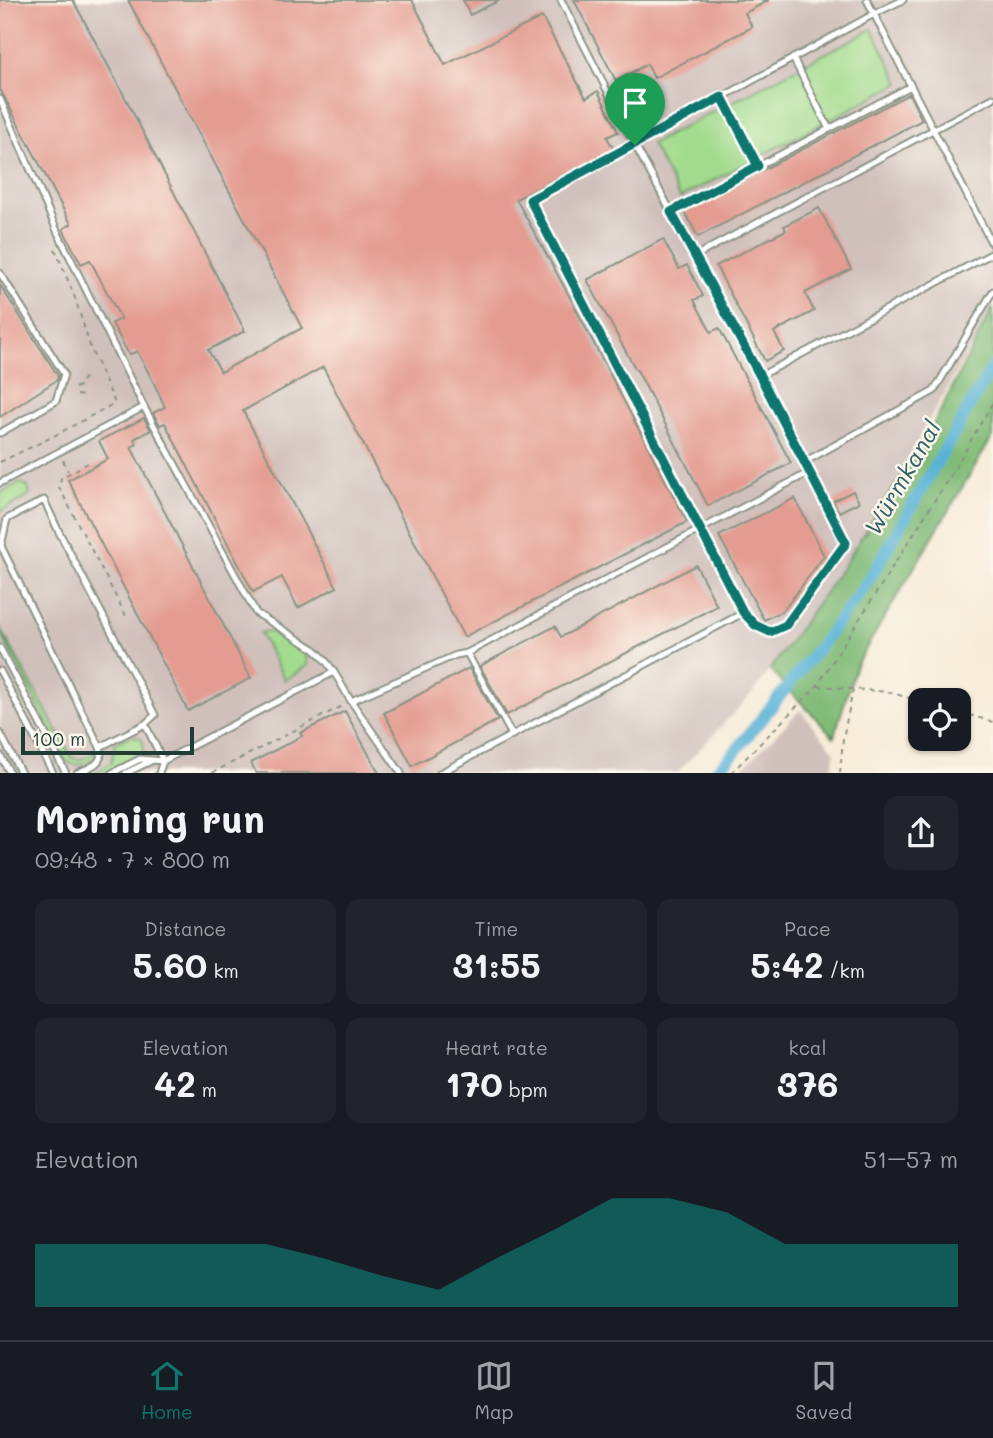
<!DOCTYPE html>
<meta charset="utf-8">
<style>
body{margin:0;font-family:Mali,sans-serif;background:#20242c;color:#f1f3f6;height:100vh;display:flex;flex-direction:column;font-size:26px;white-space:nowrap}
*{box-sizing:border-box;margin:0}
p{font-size:23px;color:#9ea1a6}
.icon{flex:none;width:38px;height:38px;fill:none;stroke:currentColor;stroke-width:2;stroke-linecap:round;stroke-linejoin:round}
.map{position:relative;height:773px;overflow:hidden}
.sheet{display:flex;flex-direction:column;background:#171b24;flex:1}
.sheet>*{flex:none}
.fabs{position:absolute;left:908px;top:688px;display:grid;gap:14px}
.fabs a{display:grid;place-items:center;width:63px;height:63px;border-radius:14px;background:#171b24;box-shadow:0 2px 5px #0004;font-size:35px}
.scale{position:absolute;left:21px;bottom:18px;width:173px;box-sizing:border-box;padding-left:7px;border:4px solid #1f3d34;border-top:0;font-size:19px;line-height:24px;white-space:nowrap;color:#1f3d34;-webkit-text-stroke:5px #fbf7ec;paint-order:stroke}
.pin{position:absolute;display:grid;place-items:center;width:60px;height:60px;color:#fff;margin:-72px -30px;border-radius:50% 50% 50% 0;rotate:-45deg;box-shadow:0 0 7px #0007}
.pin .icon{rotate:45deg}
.round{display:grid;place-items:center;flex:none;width:74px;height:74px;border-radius:14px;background:#20242c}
.head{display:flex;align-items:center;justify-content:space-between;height:119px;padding:0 35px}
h1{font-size:38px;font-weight:800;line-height:52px}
.metrics{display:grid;grid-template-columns:repeat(3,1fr);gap:10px;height:119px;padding:7px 35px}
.metrics div{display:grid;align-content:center;border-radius:14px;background:#20242c;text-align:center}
.metrics b{font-size:35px;font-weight:800}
.metrics small{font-size:19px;font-weight:400}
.metrics p{font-size:19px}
.chart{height:196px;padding:14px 35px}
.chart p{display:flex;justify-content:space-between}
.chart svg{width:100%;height:126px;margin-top:7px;fill:#0f766e;opacity:.7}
.tab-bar{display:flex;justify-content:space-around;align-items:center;height:98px;border-top:2px solid #363941;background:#171b24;font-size:19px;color:#9ea1a6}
.tab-bar a{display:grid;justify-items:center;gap:4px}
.tab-bar .active{color:#0f766e}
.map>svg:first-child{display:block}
.industrial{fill:#d0c0bc}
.green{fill:#a2db8d;stroke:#608c60;stroke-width:2}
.forest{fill:#81bb78;stroke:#507c56;stroke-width:2}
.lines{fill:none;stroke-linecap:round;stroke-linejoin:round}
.canal{stroke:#59b3d7;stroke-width:12}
.building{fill:#e49c91}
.service-casing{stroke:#8c9486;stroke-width:9}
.path{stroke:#8c9486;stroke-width:2;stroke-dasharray:5 5;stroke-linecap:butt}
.service{stroke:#fff;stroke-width:5}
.route-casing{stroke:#fff;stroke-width:14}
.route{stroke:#0f766e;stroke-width:9}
.labels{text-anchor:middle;stroke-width:5;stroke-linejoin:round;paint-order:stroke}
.water-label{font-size:24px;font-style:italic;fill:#306065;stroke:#fbf7ec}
</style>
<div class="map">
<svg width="993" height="773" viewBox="0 0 993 773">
<rect width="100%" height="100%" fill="#fbf7ec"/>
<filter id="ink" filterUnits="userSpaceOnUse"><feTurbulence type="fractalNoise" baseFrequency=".0143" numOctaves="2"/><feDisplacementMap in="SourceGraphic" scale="14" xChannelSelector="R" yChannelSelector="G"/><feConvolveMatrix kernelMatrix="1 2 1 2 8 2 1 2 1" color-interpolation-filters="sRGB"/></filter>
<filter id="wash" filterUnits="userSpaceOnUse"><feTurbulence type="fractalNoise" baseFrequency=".00686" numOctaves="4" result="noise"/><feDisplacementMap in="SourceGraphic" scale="28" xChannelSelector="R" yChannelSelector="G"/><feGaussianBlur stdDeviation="1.57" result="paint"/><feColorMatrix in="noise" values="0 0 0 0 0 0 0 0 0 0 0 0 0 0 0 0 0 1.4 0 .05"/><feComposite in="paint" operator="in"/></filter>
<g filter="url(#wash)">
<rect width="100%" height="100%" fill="#f8ebd8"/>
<g class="industrial">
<path d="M0 0H993V308L860 542 807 621 751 695 677 773H0Z"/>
<path d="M800 710 835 752 831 773H738Z"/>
</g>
<g class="green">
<path d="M872 29 900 83 680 198 651 144Z"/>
<path d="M19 483C27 484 28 486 30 494L26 498 0 512V493Z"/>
<path d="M0 627 72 758C81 761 86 758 94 753L96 754 95 758C85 764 76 768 66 761L0 631Z"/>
<path d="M268 631 305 652 308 665 285 680 260 633Z"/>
<path d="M134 736 141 738C144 745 146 749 140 754L105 773H94L111 763 115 743 128 737Z"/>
</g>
<path class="forest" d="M993 308V436L856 665 834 737 770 670 842 568 934 423Z"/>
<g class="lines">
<path class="canal" d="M714 773 734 753 820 646 869 580 993 366"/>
</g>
<g id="blocks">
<g class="building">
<path d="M0 0H73L127 101 245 331 208 350 221 372 302 328 128 0H412L445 65 542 17 586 98 598 91 618 132 607 137 614 150 516 199 566 290 687 522 464 637 323 367 243 411 337 587 298 608 282 577 253 592 165 423 160 425 153 413 165 407 154 383 137 351 129 355 112 323 121 319 90 260 81 264 63 229 71 224 0 89Z"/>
<path d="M463 0H500L470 15Z"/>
<path d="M574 0H769L745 13 752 27 654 78 647 64 616 81Z"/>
<path d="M909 94 922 120 698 237 684 211Z"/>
<path d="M819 208 851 269 805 293 814 311 774 332 784 351 765 361 716 266 786 230 784 226Z"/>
<path d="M663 239 679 269 687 265 703 296 694 300 711 332 719 328 791 463 708 506 637 370H636L587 280Z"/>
<path d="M0 285 58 376 57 380 0 417Z"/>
<path d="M144 418 151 430 134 439 137 444 131 447 251 678 188 711 68 480 108 459 99 441Z"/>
<path d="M853 491 859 502 839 512 833 501Z"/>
<path d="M795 498 824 556 783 611 764 620 719 536Z"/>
<path d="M696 565 717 606 507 715 480 666 555 626 561 637Z"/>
<path d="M469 668 498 720 412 766 384 713Z"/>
<path d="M345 711 379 773H256L251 763 302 736 300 733Z"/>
</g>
</g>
</g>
<g filter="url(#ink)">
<use href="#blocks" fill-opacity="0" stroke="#8c9486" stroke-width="2"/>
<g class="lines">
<defs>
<g id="service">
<path d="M561 0 635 145 874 14 867 0"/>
<path d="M903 0 874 14 993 246"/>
<path d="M793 58 829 129"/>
<path d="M721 97 758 166"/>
<path d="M0 99 58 233 144 407"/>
<path d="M671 212 911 86"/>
<path d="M695 256 993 98"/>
<path d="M0 273 64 374 56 401 0 433"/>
<path d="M760 376 635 145 530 200 701 529 810 472 760 376 993 253"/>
<path d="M804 462 934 391 993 291"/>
<path d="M0 483 144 407 256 613 314 649C331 663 340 683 351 701L456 655 467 653 701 529 743 613 440 773"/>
<path d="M743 613 755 625 770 631 786 624 846 543 810 472"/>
<path d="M0 648 66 773"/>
<path d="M467 653 512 735"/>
<path d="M0 671 53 773"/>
<path d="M351 701 401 773"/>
<path d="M145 724 155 715 59 532 44 500 7 519 1 546 80 708 100 747 145 724 163 761 159 773"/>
<path d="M0 733 21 773"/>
<path d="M0 755 10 773"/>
<path d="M77 773C90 767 105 764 100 747"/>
<path d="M112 773 140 759 163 761 334 672"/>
<path d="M126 773 151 761"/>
</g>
</defs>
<use href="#service" class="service-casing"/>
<g class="path">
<path d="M75 388 79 386 87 374"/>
<path d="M77 395 85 396"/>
<path d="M63 460 68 471"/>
<path d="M0 462 52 437 115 403 92 352 74 295 53 244"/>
<path d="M88 463 61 478 59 487 126 616"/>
<path d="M818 686 888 692 920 701"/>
<path d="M959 712 993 722"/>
<path d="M212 773 342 706"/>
<path d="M731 773 817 686 954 470 993 402"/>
<path d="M840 773 843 738 853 690"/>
</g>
<use href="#service" class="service"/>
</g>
</g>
<g class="lines" filter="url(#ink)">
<defs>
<path id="route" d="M722 97 758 166 671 212 760 376 846 543 786 625 770 632 755 625 743 612 530 200Z"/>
</defs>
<use href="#route" class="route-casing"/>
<use href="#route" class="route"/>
</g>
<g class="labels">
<g class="water-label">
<text transform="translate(903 478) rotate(-60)" y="8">Würmkanal</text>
</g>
</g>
</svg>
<div class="fabs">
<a><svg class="icon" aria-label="locate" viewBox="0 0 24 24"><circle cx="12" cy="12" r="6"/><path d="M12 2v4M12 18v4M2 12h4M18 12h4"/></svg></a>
</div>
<div class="scale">100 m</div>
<div class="pin" style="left:635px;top:145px;background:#1e9e55"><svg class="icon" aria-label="arrive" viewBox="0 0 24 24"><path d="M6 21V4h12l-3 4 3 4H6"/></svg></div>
</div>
<section class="sheet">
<div class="head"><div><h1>Morning run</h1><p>09:48 · 7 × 800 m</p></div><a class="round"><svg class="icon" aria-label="share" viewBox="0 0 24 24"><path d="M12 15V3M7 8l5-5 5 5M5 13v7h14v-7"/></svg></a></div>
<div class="metrics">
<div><p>Distance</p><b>5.60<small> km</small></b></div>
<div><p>Time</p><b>31:55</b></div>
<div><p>Pace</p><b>5:42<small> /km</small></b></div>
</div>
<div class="metrics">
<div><p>Elevation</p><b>42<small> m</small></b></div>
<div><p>Heart rate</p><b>170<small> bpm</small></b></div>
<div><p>kcal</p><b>376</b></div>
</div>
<div class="chart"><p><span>Elevation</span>51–57 m</p>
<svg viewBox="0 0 160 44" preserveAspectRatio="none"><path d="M0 44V22L10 22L20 22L30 22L40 22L50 27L60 33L70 38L80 27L90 17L100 6L110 6L120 11L130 22L140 22L150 22L160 22V44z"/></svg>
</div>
</section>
<nav class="tab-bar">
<a class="active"><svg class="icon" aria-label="home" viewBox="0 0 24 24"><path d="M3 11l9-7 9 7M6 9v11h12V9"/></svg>Home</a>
<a><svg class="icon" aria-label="map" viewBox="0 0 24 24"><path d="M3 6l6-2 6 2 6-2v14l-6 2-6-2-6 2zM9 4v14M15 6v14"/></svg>Map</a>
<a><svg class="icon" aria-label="saved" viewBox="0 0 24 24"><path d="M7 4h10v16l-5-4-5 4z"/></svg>Saved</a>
</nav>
